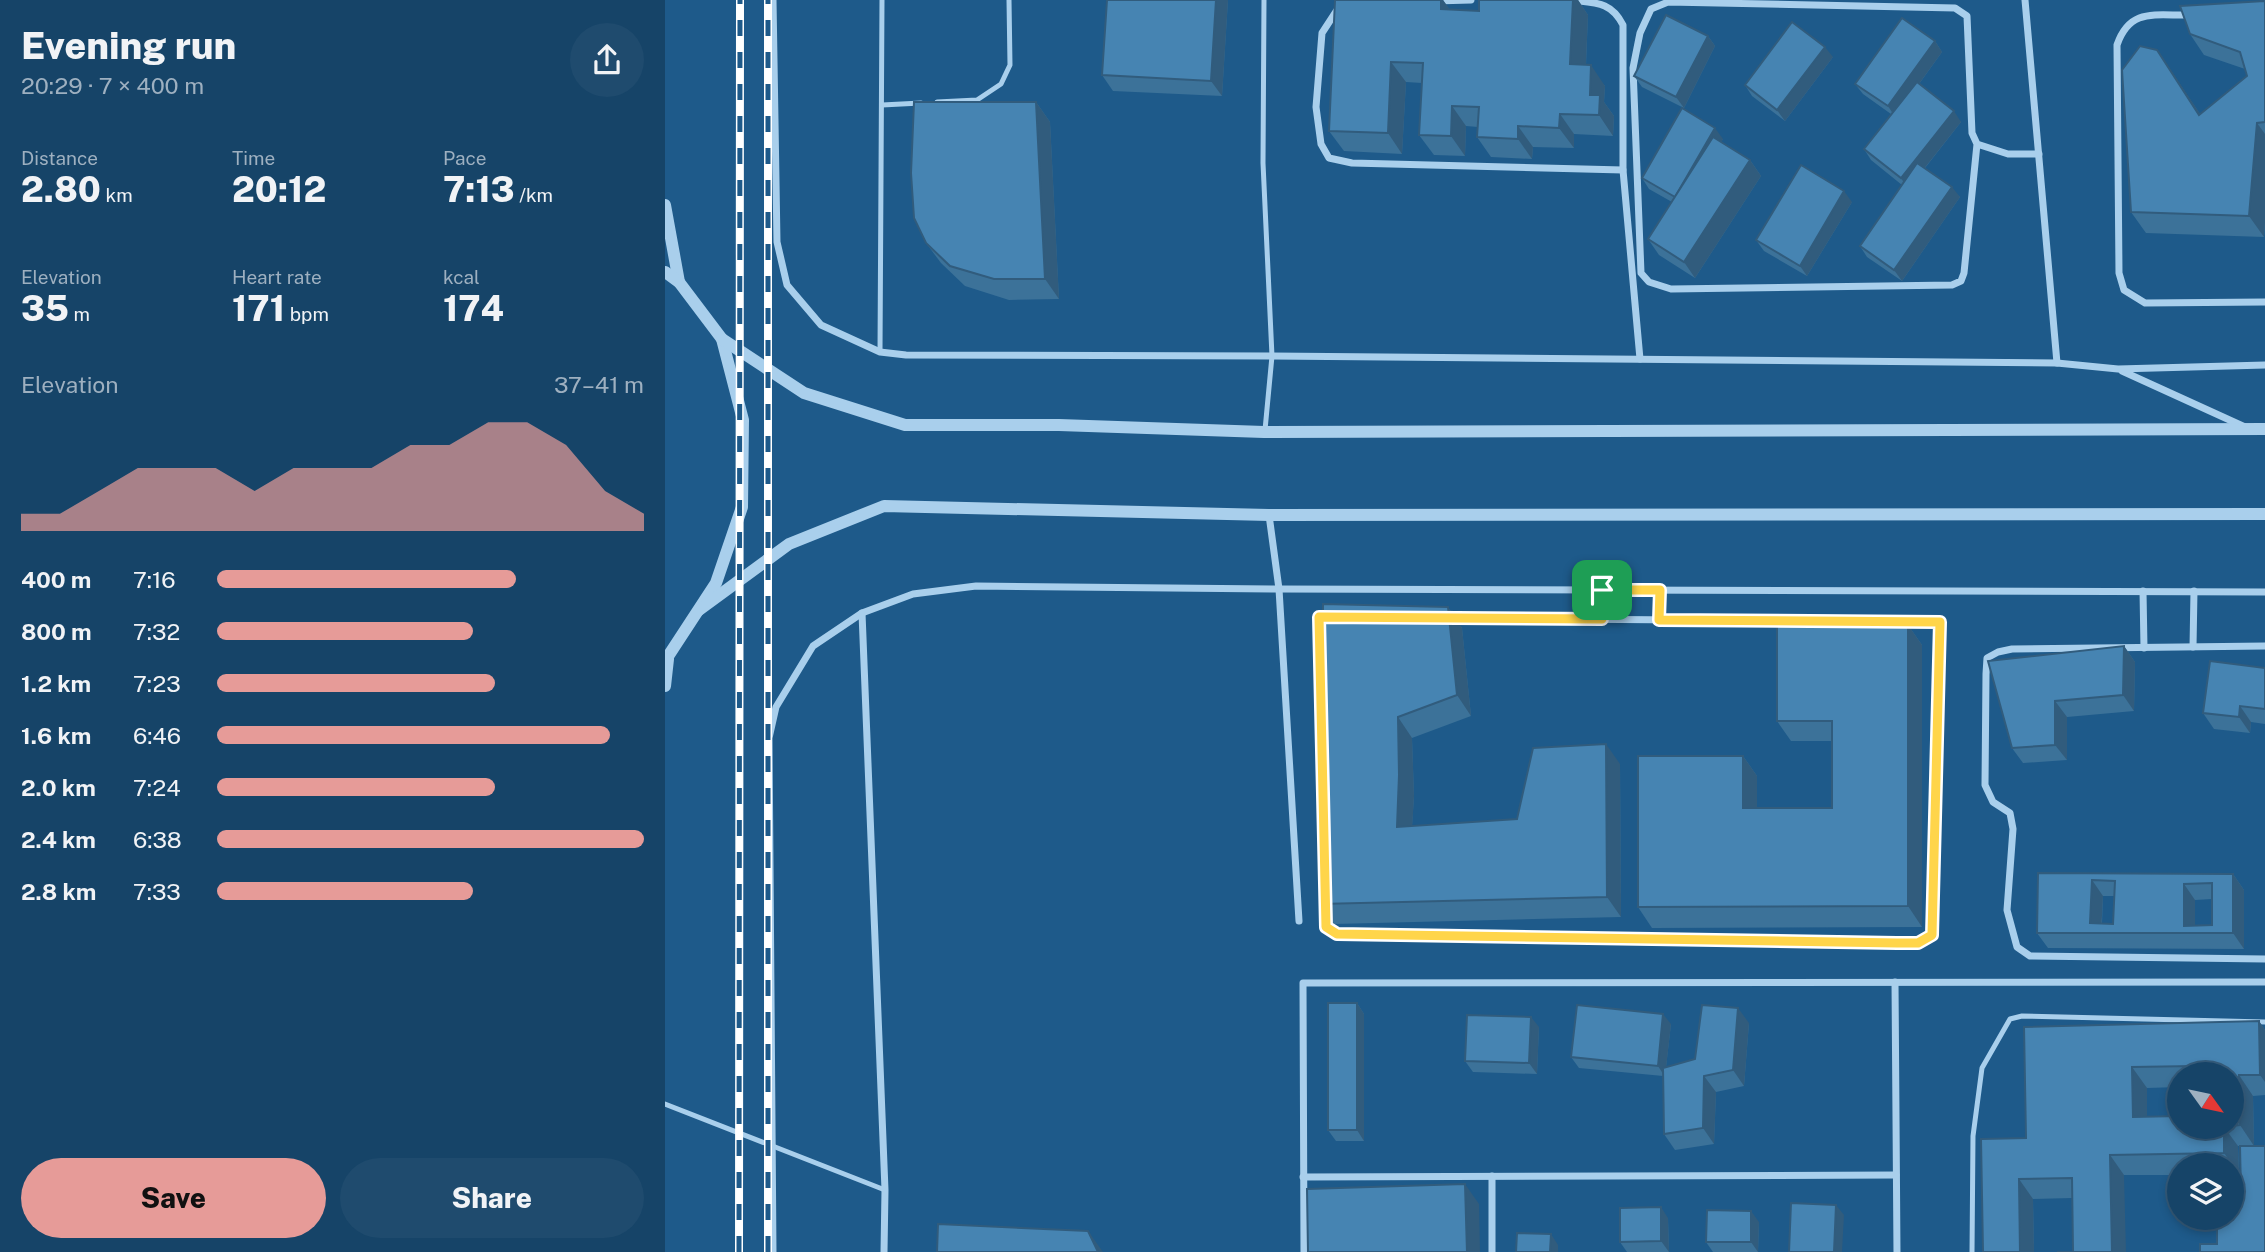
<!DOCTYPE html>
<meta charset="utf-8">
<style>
body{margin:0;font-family:"Public Sans",sans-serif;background:#1f4b6e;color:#f1f3f6;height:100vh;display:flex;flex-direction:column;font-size:26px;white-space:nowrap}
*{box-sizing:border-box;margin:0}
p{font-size:23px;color:#9eb0c0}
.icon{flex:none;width:38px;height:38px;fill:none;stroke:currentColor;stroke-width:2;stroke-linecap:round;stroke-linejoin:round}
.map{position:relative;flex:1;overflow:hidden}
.side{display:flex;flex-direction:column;background:#164468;width:665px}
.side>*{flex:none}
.needle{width:46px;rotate:123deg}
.fabs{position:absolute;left:1502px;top:1062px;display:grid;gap:14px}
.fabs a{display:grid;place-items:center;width:77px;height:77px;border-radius:50%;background:#164468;box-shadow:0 4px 10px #0003,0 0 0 2px #355c7c;font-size:35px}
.pin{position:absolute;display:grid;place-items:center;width:60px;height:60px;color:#fff;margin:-30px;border-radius:14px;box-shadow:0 4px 10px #0006}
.round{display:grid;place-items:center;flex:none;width:74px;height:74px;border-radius:37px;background:#1f4b6e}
.overview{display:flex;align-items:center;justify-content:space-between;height:119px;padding:0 21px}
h1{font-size:38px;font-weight:800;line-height:52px}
.stats{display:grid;grid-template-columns:repeat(3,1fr);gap:10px;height:119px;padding:7px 21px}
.stats div{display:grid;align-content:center}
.stats b{font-size:35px;font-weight:800}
.stats small{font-size:19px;font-weight:400}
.stats p{font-size:19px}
.chart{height:196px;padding:14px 21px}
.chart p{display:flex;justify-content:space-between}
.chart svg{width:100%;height:126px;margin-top:7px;fill:#e69b98;opacity:.7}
.cta{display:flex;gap:14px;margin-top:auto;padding:14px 21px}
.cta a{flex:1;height:80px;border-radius:42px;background:#e69b98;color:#111;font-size:28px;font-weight:800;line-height:80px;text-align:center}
.cta a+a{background:#1f4b6e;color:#f1f3f6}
ul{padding:0 21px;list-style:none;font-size:23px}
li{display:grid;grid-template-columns:112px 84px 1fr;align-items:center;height:52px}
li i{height:18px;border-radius:9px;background:#e69b98}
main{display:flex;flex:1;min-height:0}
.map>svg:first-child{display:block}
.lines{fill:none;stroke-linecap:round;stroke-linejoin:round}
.service{stroke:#a9cfec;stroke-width:5}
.minor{stroke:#a9cfec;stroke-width:7}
.tertiary{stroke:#a9cfec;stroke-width:12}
.rail-casing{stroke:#fff;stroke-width:8}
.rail{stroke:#1e5a8a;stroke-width:5;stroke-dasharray:16;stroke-linecap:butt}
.wall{fill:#3c7299;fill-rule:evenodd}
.shaded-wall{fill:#315c7d}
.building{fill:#4684b2;stroke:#315c7d;stroke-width:2;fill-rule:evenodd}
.route-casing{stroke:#fff;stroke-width:14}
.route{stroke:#ffd54a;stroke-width:9}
</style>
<main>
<section class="side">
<div class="overview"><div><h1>Evening run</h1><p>20:29 · 7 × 400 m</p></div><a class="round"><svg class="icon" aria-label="share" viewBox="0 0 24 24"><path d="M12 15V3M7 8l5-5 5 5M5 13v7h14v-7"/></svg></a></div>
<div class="stats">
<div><p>Distance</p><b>2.80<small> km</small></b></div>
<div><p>Time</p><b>20:12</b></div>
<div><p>Pace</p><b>7:13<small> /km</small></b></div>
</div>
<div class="stats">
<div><p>Elevation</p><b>35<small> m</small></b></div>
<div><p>Heart rate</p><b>171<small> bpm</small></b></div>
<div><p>kcal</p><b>174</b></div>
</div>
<div class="chart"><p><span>Elevation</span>37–41 m</p>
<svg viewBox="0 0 160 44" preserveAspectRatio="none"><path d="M0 44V38L10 38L20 30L30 22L40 22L50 22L60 30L70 22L80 22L90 22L100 14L110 14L120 6L130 6L140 14L150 30L160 38V44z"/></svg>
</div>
<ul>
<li><b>400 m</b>7:16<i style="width:70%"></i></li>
<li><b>800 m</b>7:32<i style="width:60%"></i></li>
<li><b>1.2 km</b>7:23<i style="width:65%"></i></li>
<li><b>1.6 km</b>6:46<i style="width:92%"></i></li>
<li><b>2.0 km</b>7:24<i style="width:65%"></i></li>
<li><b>2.4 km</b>6:38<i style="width:100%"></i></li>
<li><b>2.8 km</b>7:33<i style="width:60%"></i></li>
</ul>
<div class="cta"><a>Save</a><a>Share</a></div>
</section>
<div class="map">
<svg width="1600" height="1252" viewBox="0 0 1600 1252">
<rect width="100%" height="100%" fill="#1e5a8a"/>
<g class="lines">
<g class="service">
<path d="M599 0 598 163 607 356 600 430"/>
<path d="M272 102 312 100 336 84 345 65 344 0"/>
<path d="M217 105 256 103"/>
<path d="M215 352 217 0"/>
<path d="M0 1104 220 1190"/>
<path d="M1307 1252 1308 1136 1317 1068 1345 1019 1357 1016 1600 1022"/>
</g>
<g class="minor">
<path d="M108 0 112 242 122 285 156 325 215 352 241 355 607 356 1392 363 1453 369 1600 365"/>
<path d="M905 0C930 3 946 1 958 25V170L975 359"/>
<path d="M1360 0 1392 363"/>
<path d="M769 1 806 0"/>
<path d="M674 7 657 33 651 107 656 144 664 158 687 163 958 170"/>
<path d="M1526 15C1491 16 1465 7 1452 45L1454 273 1459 290 1480 303 1600 302"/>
<path d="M1312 144 1299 273 1296 281 1287 285 1006 289 984 282 976 273 968 68 975 33 986 9 1003 2 1290 8 1302 16 1307 133 1312 144 1343 154H1374"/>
<path d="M1457 371 1580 427"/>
<path d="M604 515 614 589 634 921"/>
<path d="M937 590V619"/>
<path d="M1478 591 1479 648"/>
<path d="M197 613 220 1190 219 1252"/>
<path d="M654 617 1275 622 1267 935 1253 943H1232L672 934 661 927Z"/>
<path d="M994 620 995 590"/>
<path d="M1600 646 1347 649 1333 652 1322 658 1321 674 1320 785 1328 802 1345 813 1348 829 1342 910 1352 947 1365 956 1600 959"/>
<path d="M1528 647 1529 591"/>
<path d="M1230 982 1232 1252"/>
<path d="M827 1176V1252"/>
<path d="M638 1177 1231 1175"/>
<path d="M108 1252 104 738 111 707 148 646 197 613 248 594 311 586 614 589 1600 592"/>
<path d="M639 1252 638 983 1600 982"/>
</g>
<g class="tertiary">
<path d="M0 205 14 282"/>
<path d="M0 272 14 282 57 339 78 420 77 507 51 583 0 661"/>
<path d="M57 339 139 393 240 425H394L599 432 1600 429"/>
<path d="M34 610 124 544 219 506 604 515 1600 514"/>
<path d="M0 686 3 659"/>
</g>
<defs>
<g id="rail">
<path d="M74 1252 75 0"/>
<path d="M103 1252V0"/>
</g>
</defs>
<use href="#rail" class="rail-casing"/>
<use href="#rail" class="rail"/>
</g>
<g class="wall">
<path d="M563 0 557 96 448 91 437 75Z"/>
<path d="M670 0H778L784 9 814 11V0H913L923 15 921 65 940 86 939 102 949 116 948 136 909 134V148L868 147 867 159 826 157 812 137 813 127 801 126 800 156 769 155 754 135 757 83 741 82 737 154 679 151 664 131Z"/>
<path d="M1600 1V222L1599 237 1481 233 1466 212 1492 50 1535 114 1582 76 1580 69 1539 55 1525 34Z"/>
<path d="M1043 36 1050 46 1019 108 977 87 969 76Z"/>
<path d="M1270 41 1277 52 1254 84 1296 122 1260 168 1295 197 1237 281 1202 257 1195 246 1237 185 1206 160 1199 149 1226 114 1198 94 1190 84Z"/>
<path d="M1168 57 1120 121 1087 96 1080 85Z"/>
<path d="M371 102 385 122 394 299 344 300 300 286 276 263 261 243Z"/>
<path d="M1058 139 1056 142 1085 160 1096 176 1030 278 994 255 983 239 1007 202 984 189 977 178Z"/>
<path d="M1187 202 1142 276 1099 251 1091 240Z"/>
<path d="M658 604 783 607 797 628 806 716 747 738 749 796 747 826 852 819 955 764 956 917 669 924 655 904Z"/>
<path d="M1243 625 1257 645V927L987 928 973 907 1078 756 1092 776V808H1167V741H1126L1112 721Z"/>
<path d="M1459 646 1470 662 1469 711 1402 717V760L1358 763 1347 748 1323 661Z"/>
<path d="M1600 668V724L1586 722 1585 733 1549 729 1538 713Z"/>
<path d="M1373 873 1568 874 1579 890V949L1383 948 1372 933ZM1438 896H1449L1448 924 1437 923ZM1547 899V925L1530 926V900Z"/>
<path d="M692 1003 699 1014V1141H671L663 1130Z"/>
<path d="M1594 1021 1600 1030V1095L1588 1096 1589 1146H1600L1552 1244 1576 1192 1575 1146H1573L1574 1174H1566V1166H1514V1175H1459L1408 1252 1407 1198 1368 1199 1369 1252H1318L1361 1138 1359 1027ZM1514 1074H1566V1127H1514L1482 1116V1088L1514 1087Z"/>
<path d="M1084 1023 1079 1086 1051 1092 1049 1144 1010 1150 999 1134 998 1076 914 1068 906 1057 1006 1024 1001 1067 1030 1059Z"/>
<path d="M874 1027 872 1074 808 1072 800 1061Z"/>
<path d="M1003 1218 1004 1252H962L955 1242Z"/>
<path d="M1094 1222 1093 1252H1048L1041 1242Z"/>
</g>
<g class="shaded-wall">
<path d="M551 0H563L557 96 546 81Z"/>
<path d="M776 0H778L791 18 776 9Z"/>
<path d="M908 0H913L923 15 920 85 905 64Z"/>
<path d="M1043 36 1050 46 1019 108 1011 97Z"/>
<path d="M1270 41 1277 52 1230 117 1223 106Z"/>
<path d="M1160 47 1168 57 1120 121 1112 110Z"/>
<path d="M1492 50 1506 70 1549 135 1534 115Z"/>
<path d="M726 62 741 82 737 154 723 133Z"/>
<path d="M926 65 940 86 939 102 949 116 948 136 934 115 925 95Z"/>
<path d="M371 102 385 122 394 299 380 279Z"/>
<path d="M787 106 801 126 800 156 786 136Z"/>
<path d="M1289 111 1296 122 1243 189 1236 178Z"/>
<path d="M895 114 909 134V148L894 128Z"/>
<path d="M1592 123 1600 134V222L1599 237 1584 216Z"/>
<path d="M853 126 868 147 867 159 853 139Z"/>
<path d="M1050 128 1058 139 1018 208 1010 197Z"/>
<path d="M1085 160 1096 176 1030 278 1019 262Z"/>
<path d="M1287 187 1295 197 1237 281 1229 270Z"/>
<path d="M1179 191 1187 202 1142 276 1135 266Z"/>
<path d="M783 607 797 628 806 716 792 695Z"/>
<path d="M1243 625 1257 645V927L1243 906Z"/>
<path d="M1459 646 1470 662 1469 711 1458 695Z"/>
<path d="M1390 701 1402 717V760L1390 745Z"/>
<path d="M1575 706 1586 722 1585 733 1574 717Z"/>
<path d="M733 717 747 738 749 796 746 847 732 827Z"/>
<path d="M941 744 955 764 956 917 942 897Z"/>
<path d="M1078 756 1092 776V829L1078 808Z"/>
<path d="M1568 874 1579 890V949L1568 933Z"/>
<path d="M1427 880 1438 896 1436 933 1425 923Z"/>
<path d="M1519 884 1530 900V933L1519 926Z"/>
<path d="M692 1003 699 1014V1141L692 1130Z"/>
<path d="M1073 1008 1084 1023 1079 1086 1068 1070Z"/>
<path d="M998 1014 1006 1024 1000 1077 993 1066Z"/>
<path d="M866 1017 874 1027 872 1074 864 1063Z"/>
<path d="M1594 1021 1600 1030V1082L1595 1075Z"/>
<path d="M1467 1067 1482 1088V1137L1468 1117Z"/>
<path d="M1574 1075 1588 1096 1589 1146 1575 1125Z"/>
<path d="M1039 1076 1051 1092 1049 1144 1038 1128Z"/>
<path d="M1559 1127 1573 1146 1574 1174 1559 1153Z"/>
<path d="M1445 1155 1459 1175 1461 1252H1447Z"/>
<path d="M1354 1179 1368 1199 1369 1252H1355Z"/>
<path d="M800 1184 814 1204 815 1252H802Z"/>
<path d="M1171 1205 1179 1215 1177 1252H1169Z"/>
<path d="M996 1207 1003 1218 1004 1252 996 1241Z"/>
<path d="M1086 1211 1094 1222 1093 1252 1086 1242Z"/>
<path d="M423 1231 438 1252H433Z"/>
<path d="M886 1234 893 1245V1252H885Z"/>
</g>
<g class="building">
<path d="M442 0H551L546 81 437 75Z"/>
<path d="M670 0H776V9L814 11V0H908L905 64 926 65 925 95H935L934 115 895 114 894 128 853 126V139L812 137 814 107 787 106 786 136 754 135 758 63 726 62 723 133 664 131Z"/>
<path d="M1600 1V122L1592 123 1584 216 1466 212 1457 70 1475 46 1492 50 1534 115 1582 76 1575 52 1525 34 1515 6Z"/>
<path d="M1001 15 1043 36 1011 97 969 76Z"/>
<path d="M1237 18 1270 41 1223 106 1190 84Z"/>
<path d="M1127 22 1160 47 1112 110 1080 85Z"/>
<path d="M1252 82 1289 111 1236 178 1199 149Z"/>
<path d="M249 102H371L380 279H329L285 266 261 243 249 218 246 173Z"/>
<path d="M1017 108 1050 128 1010 197 977 178Z"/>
<path d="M1048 137 1085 160 1019 262 983 239Z"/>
<path d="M1252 163 1287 187 1229 270 1195 246Z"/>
<path d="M1136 165 1179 191 1135 266 1091 240Z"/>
<path d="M658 604 783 607 792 695 733 717 734 775 732 827 852 819 868 748 941 744 942 897 655 904Z"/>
<path d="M1112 624 1243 625V906L973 907V756H1078V808H1167V721H1112Z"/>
<path d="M1459 646 1458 695 1390 701V745L1347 748 1323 661Z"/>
<path d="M1545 661 1600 668V709L1575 706 1574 717 1538 713Z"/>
<path d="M1373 873 1568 874V933H1372ZM1427 880 1450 881 1448 924 1425 923ZM1547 883V925L1519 926V884Z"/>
<rect x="663" y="1003" width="29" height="127"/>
<path d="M912 1005 998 1014 993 1066 906 1057Z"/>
<path d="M1037 1005 1073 1008 1068 1070 1039 1076 1038 1128 999 1134 998 1068 1030 1059Z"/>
<path d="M802 1015 866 1017 864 1063 800 1061Z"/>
<path d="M1594 1021 1595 1075H1574L1575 1125 1566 1126V1074H1529V1066L1467 1067 1468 1117 1514 1116V1127H1559V1153L1445 1155 1447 1252H1392H1408L1407 1178 1354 1179 1355 1252H1318L1316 1139 1361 1138 1359 1027Z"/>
<path d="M1575 1146H1600V1252H1535V1244H1552V1218H1566V1192H1576Z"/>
<path d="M800 1184 802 1252H643L642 1189Z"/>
<path d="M1126 1203 1171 1205 1169 1252H1124Z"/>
<path d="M996 1207V1241L955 1242V1208Z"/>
<path d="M1042 1210 1086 1211V1242H1041Z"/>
<path d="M273 1224 423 1231 433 1252H272Z"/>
<path d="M852 1233 886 1234 885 1252H851Z"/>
</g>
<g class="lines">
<defs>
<path id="route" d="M937 590H995L994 620 1275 622 1267 935 1253 943H1232L672 934 661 927 654 617 937 619Z"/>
</defs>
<use href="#route" class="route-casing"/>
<use href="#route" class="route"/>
</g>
</svg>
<div class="fabs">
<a><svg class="needle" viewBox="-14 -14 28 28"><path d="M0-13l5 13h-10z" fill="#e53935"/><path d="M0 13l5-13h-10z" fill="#9eb0c0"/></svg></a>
<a><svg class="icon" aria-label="layers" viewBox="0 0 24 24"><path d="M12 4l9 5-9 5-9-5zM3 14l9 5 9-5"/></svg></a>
</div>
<div class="pin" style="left:937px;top:590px;background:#1e9e55"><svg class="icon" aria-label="arrive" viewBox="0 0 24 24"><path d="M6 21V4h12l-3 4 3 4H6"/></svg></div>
</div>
</main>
